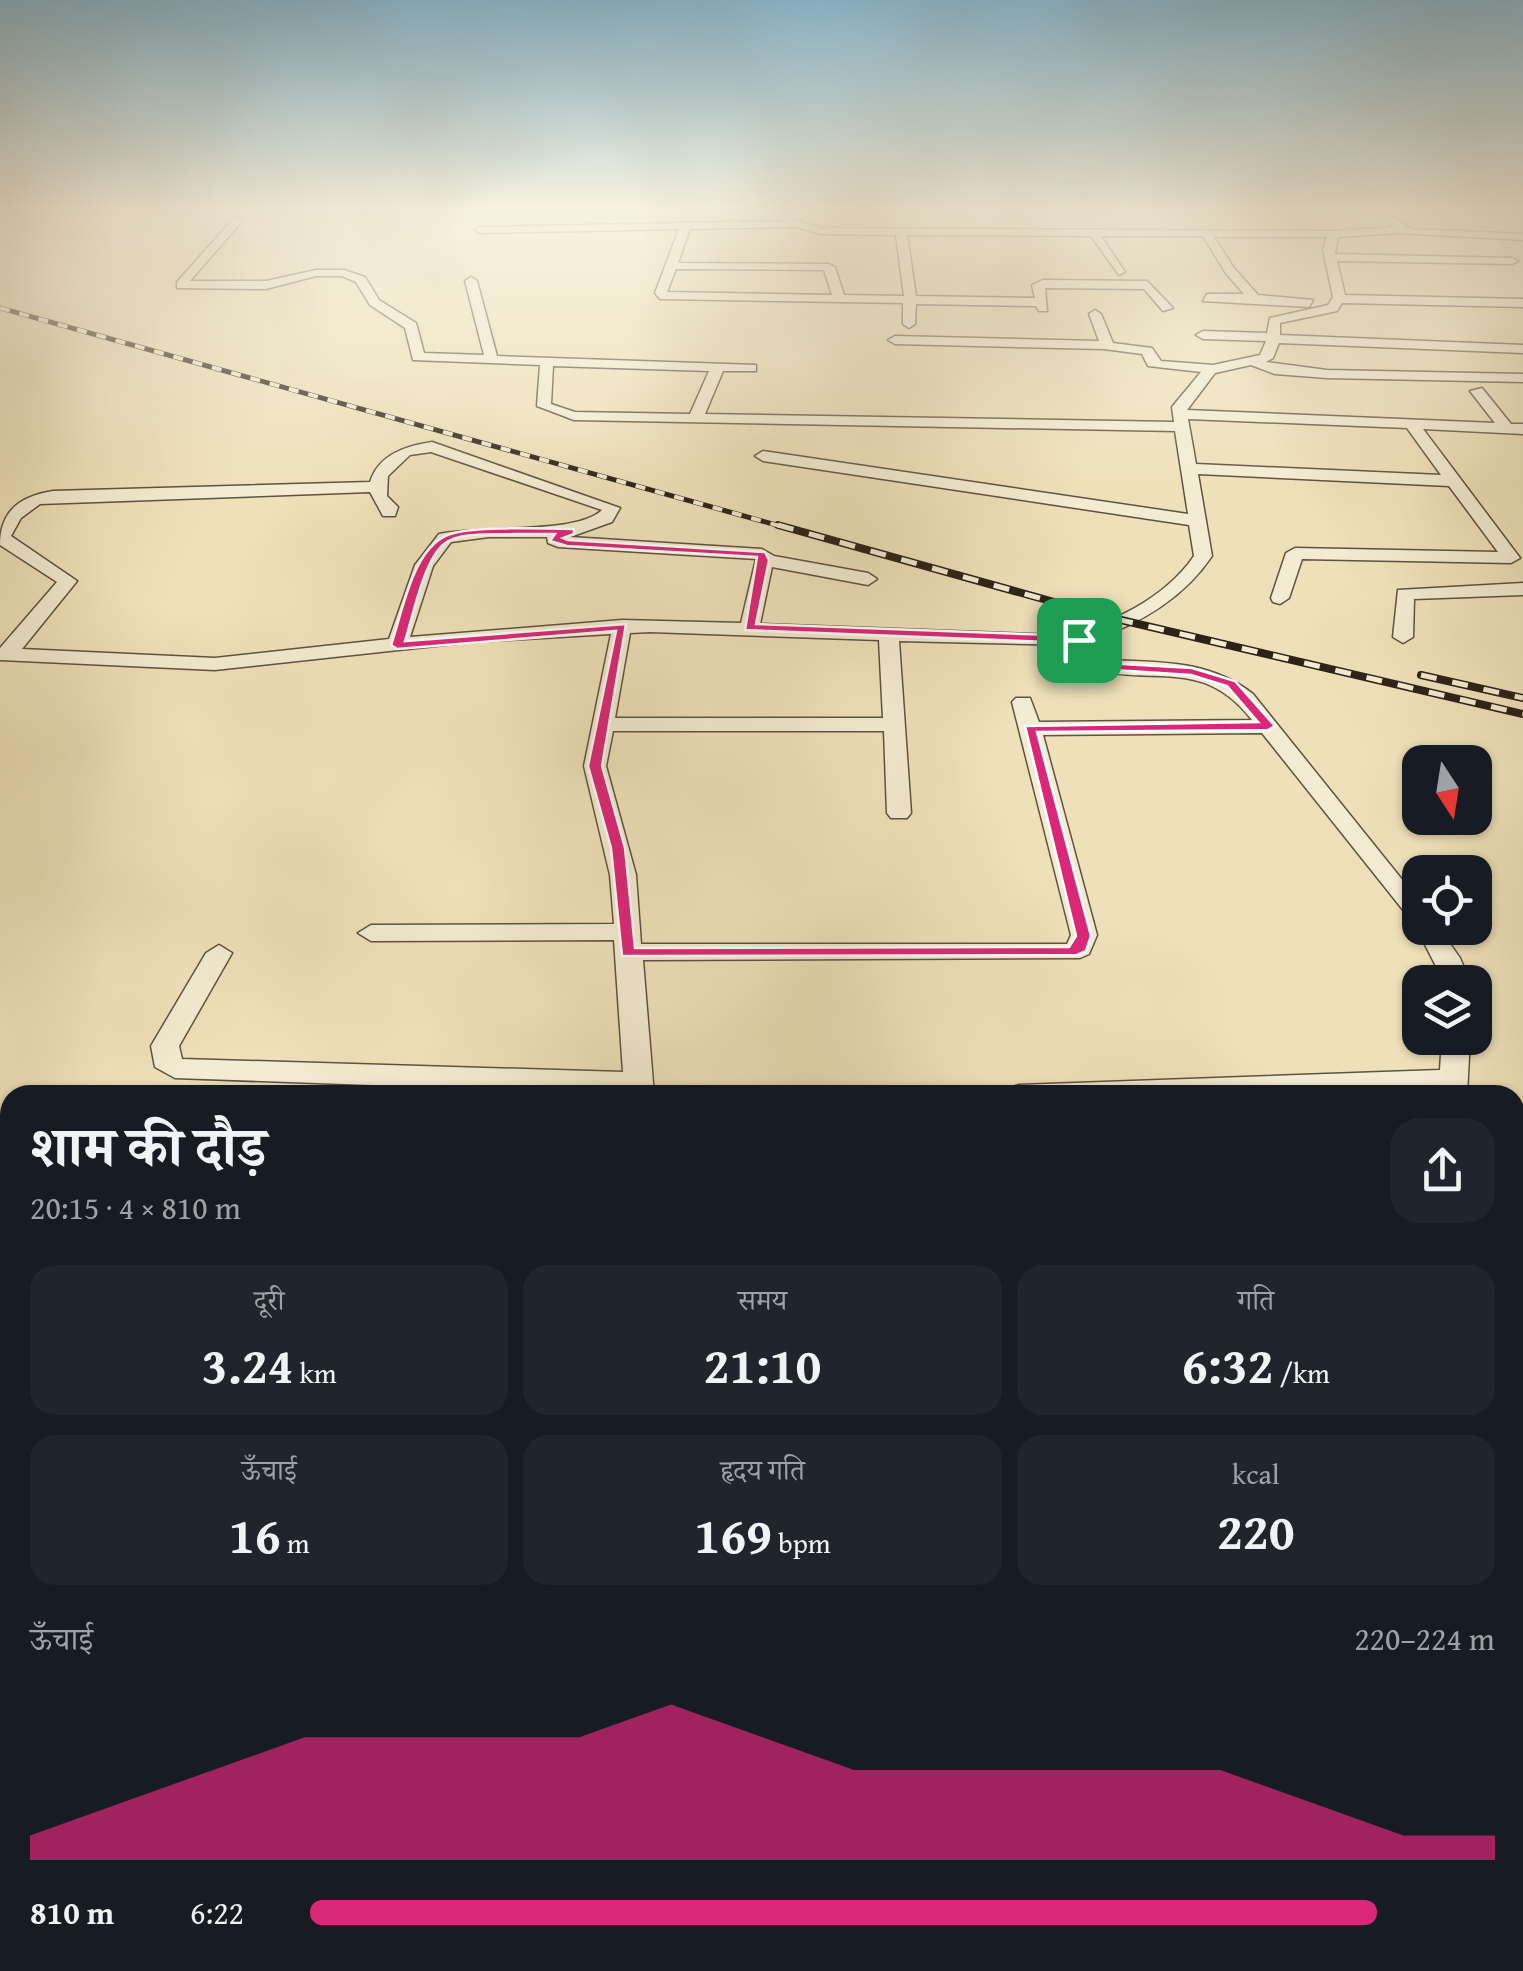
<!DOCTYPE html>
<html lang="hi">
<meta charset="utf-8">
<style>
body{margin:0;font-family:"Gentium Book Plus","Noto Serif Devanagari",serif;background:#20242c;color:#f1f3f6;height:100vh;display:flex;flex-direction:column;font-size:38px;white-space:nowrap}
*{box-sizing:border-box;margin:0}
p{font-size:32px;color:#9ea1a6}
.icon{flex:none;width:55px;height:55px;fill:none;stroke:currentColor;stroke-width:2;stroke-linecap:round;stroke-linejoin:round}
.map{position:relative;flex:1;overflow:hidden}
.panel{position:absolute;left:0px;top:1085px;width:1525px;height:888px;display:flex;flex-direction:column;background:#171b24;border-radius:30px 30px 0 0;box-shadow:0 2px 8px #0004}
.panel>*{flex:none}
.needle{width:65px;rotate:168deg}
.tools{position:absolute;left:1402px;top:745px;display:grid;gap:20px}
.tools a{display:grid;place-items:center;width:90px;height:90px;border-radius:20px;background:#171b24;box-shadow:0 2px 8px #0004;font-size:50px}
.pin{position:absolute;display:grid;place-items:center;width:85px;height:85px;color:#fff;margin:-42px;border-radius:20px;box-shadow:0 5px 15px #0006}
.round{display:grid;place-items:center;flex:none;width:105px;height:105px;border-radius:30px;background:#20242c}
.headline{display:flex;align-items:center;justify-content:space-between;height:170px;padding:0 30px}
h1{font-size:55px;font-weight:700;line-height:75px}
.metrics{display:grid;grid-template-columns:repeat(3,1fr);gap:15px;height:170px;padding:10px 30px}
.metrics div{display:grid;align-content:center;border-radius:25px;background:#20242c;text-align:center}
.metrics b{font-size:50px;font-weight:700}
.metrics small{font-size:28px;font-weight:400}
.metrics p{font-size:28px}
.chart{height:280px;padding:20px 30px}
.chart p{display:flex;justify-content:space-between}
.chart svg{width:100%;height:180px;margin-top:10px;fill:#db2777;opacity:.7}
ul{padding:0 30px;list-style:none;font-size:32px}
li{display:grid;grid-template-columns:160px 120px 1fr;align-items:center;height:75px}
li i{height:25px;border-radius:12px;background:#db2777}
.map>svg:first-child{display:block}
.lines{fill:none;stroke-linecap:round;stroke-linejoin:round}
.minor-casing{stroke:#5e5240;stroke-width:3}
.minor{fill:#f4ecd2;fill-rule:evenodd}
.rail-far1-casing{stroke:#2e2217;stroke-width:5}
.rail-casing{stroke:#2e2217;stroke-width:8}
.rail-far1{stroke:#f4ecd2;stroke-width:4;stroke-dasharray:10;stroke-linecap:butt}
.rail{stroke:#f4ecd2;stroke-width:5;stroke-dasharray:16;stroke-linecap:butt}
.route{fill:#db2777;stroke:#fff;stroke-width:2.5;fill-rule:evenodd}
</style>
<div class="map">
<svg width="1523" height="1971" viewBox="0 0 1523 1971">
<rect width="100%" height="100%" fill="#eee1ba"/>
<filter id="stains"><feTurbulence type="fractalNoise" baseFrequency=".002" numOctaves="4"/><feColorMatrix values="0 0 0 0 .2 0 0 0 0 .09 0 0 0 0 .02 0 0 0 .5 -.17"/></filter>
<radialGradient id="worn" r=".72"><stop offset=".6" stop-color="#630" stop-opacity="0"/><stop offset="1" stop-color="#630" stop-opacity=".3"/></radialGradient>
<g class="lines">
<defs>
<g id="minor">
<path d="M919 209 780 213 775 210 776 209Z"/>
<path d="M1368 209H1380L1412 229 1523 234V240L1399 233 1338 237 1335 254 1512 258 1518 261 1512 264 1337 261 1345 295 1523 299V307L1342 303 1337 311 1280 323V335L1523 345V353L1279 343 1273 358 1266 362 1327 370 1523 374V382L1327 378 1275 374 1251 365 1215 373 1187 410 1495 423 1470 391 1482 388 1511 424H1523V434L1423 429 1520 558 1511 563 1302 559 1289 598 1280 604 1273 602 1271 598 1286 553 1295 548 1498 552 1449 486 1198 474 1212 556C1183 599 1138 625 1089 641L1099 656 1106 660C1159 662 1210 660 1253 694L1420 902V928H1439L1460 958 1470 982H1444L1415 925 1262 733 1043 735 1097 935 1089 954 1080 958 643 960 654 1095 175 1078 155 1067 151 1046 206 953 219 945 232 953 179 1046 182 1059 623 1072 614 940 371 941 358 933 371 925 614 924 610 875 584 766 611 634 472 642 215 670 0 660V648L57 582 0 545C0 511 20 496 53 491L370 482C379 454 406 446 432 442L620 508 612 522 570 537 762 549 774 556 868 573 877 579 868 585 772 567 760 624 1059 635C1109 627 1165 598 1194 556L1189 525 763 461 755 456 763 451 1188 514 1175 431 574 420 537 406 540 365 413 360 405 328 370 305 356 282 342 276H316L266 289 177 288V282L234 218 243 220 190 281H266L316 270H344L365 277 379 300 416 323 424 353 484 355 465 281 471 277 477 281 497 356 756 365V371H723L705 414 1174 422 1172 407 1201 372 1148 366 1142 354 1104 349 895 344 888 340 895 336 1099 341 1089 314 1095 310 1101 314 1113 343 1152 348 1161 361 1213 365 1260 355 1266 341 1203 339 1196 335 1203 331 1267 333 1270 318 1328 305 1333 297 1323 250 1327 237H1214L1234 268 1258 295 1313 300 1309 307 1203 301 1207 294H1244L1225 272 1203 236H1101L1125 272 1119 275 1091 236 907 235 916 296 1035 298 1032 285 1043 280 1147 281 1173 308 1163 311 1144 289 1045 288 1047 311H1039L1036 306 916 304 915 324 909 328 903 324V303L660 299 655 293 679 229 480 233 475 230 480 227 797 221 822 228 1333 231 1395 227ZM796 227 821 234 896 235 904 296 844 295 835 267 829 264 678 263 690 229ZM676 269 824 270 832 295 667 292ZM553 366 709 371 690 414 575 412 551 404ZM1188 419 1407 428 1441 475 1196 464ZM431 452 602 510C576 535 480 525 439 534L415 565 389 639 215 658 22 649 77 581 11 536 21 518 40 504 370 492 383 516H395L398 507 387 496 388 476 410 455ZM489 537H547L548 543 558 547 756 559 741 623 622 620 410 637 433 566 451 542ZM650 632 879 640 883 718H615L630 633ZM899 641 1072 645 1084 664 1095 670C1158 685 1204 658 1252 720L1039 722 1030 698H1016L1012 702 1071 935 1067 944H641L636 875 606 766 613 731H884L887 813 891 818H907L911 813Z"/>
<path d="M1523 583V595L1414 599 1413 637 1403 643 1393 637 1398 590Z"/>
<path d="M1442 1038H1470L1467 1095H1439L1438 1089 1288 1095H1004L1008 1088 1019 1085 1440 1070Z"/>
<path d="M1515 1269H1523V1330L1515 1327Z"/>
<rect x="1515" y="1420" width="8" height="32"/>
<path d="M1523 1596V1634L1515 1635V1597Z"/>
<rect x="666" y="1962" width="50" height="9"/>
</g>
</defs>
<use href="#minor" class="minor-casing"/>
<use href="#minor" class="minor"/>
<defs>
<path id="rail-far1" d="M0 308 787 528"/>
<g id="rail">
<path d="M778 525 1104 616 1523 714"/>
<path d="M1421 675 1523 698"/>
</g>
</defs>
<use href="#rail-far1" class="rail-far1-casing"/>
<use href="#rail" class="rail-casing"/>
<use href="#rail-far1" class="rail-far1"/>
<use href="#rail" class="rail"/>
</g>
<linearGradient id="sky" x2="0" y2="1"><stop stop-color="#89b8d0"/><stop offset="0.43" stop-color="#f7f2e0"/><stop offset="1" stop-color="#f7f2e0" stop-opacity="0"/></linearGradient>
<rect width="1523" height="485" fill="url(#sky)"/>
<path class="route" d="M516 528 574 529V534L563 538 568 540 765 552 769 560 756 624 1079 636 1095 658 1105 663 1192 668 1235 681 1275 726 1268 730 1037 732 1091 936 1086 951 1077 955 622 956 611 848 588 766 616 631 397 649 391 645C403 611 413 542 454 533 473 528 496 529 516 528ZM516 534H555L550 541 567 546 757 557 745 630 1075 643 1087 663 1098 669 1191 675 1227 686 1258 722 1025 726 1076 936 1069 947 635 948 625 848 602 766 626 624 405 641C413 616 424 560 444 544 460 531 497 535 516 534Z"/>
<rect width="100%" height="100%" filter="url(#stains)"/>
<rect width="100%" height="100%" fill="url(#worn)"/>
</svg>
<div class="tools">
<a><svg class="needle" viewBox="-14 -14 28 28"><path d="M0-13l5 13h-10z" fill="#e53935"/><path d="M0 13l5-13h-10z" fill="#9ea1a6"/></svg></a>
<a><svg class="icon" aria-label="locate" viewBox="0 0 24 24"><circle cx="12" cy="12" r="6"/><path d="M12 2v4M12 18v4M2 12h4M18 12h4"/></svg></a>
<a><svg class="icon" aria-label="layers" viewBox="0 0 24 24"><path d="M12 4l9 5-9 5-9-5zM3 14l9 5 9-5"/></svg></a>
</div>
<div class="pin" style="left:1079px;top:640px;background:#1e9e55"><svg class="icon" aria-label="arrive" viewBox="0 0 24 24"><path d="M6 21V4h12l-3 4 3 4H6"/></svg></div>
<section class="panel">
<div class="headline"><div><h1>शाम की दौड़</h1><p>20:15 · 4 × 810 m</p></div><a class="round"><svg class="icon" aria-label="share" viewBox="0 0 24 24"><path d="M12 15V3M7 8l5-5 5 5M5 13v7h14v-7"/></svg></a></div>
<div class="metrics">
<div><p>दूरी</p><b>3.24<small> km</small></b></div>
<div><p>समय</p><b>21:10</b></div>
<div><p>गति</p><b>6:32<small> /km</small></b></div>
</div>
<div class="metrics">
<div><p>ऊँचाई</p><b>16<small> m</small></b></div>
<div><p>हृदय गति</p><b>169<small> bpm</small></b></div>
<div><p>kcal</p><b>220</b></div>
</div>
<div class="chart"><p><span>ऊँचाई</span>220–224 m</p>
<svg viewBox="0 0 160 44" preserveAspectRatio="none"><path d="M0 44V38L10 30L20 22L30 14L40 14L50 14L60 14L70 6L80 14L90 22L100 22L110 22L120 22L130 22L140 30L150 38L160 38V44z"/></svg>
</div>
<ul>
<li><b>810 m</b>6:22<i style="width:90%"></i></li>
</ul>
</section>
</div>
